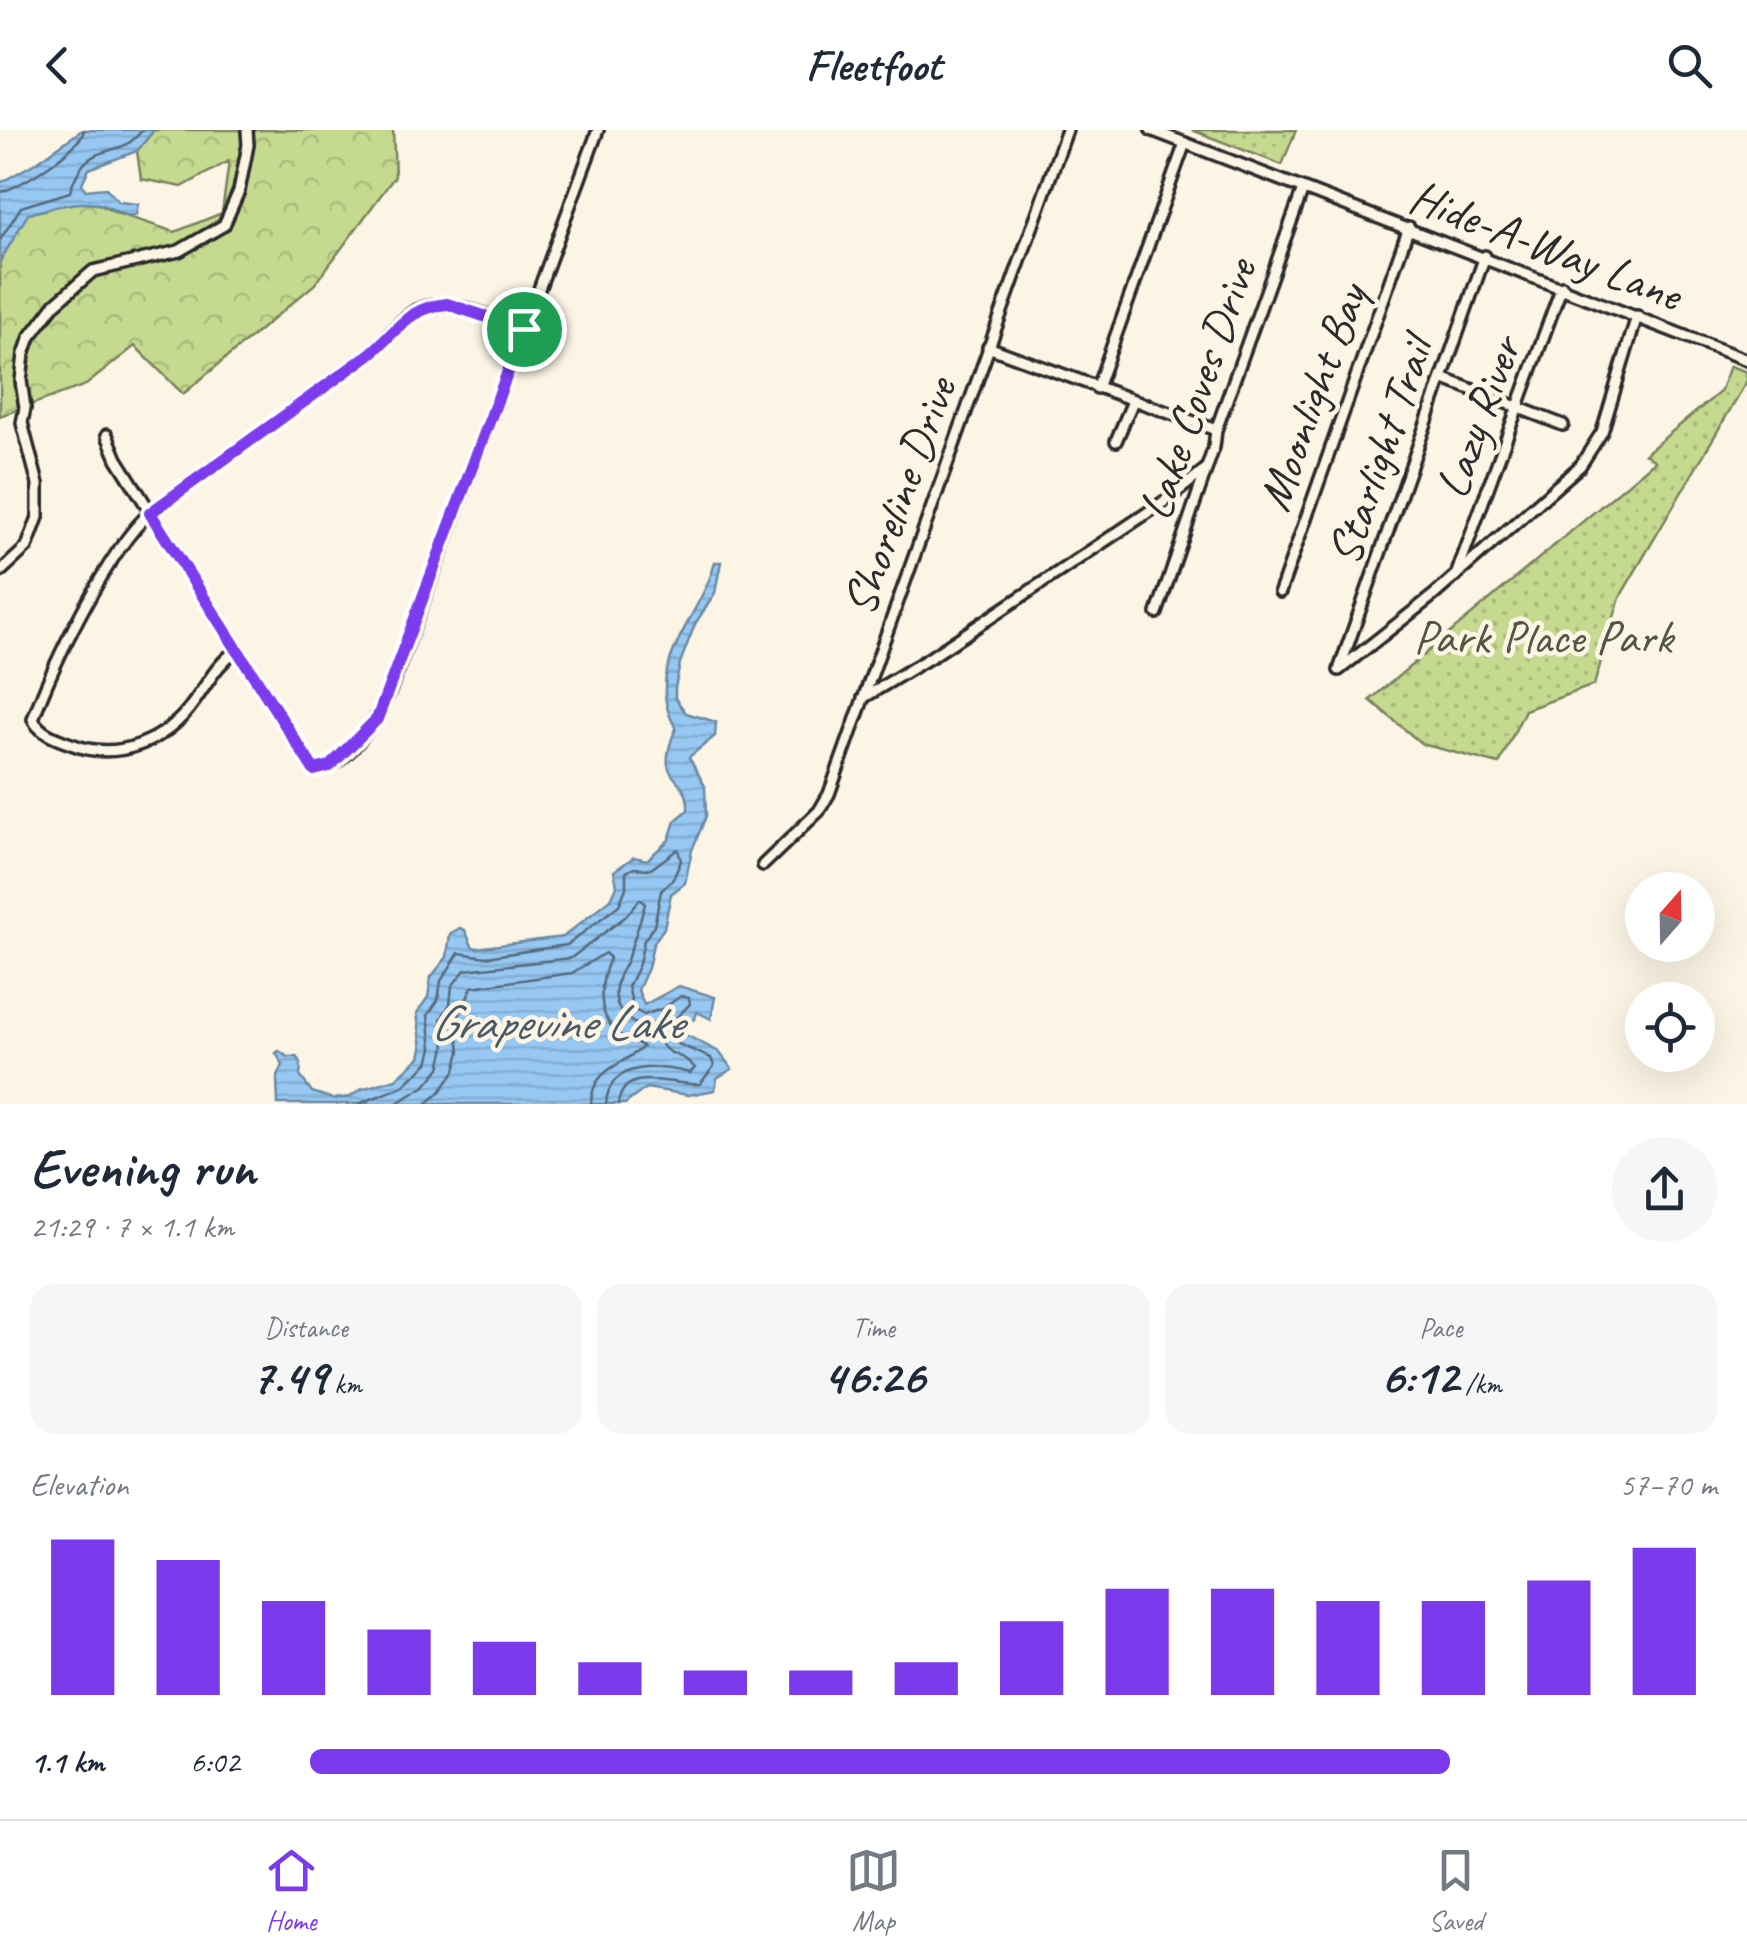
<!DOCTYPE html>
<meta charset="utf-8">
<style>
body{margin:0;font-family:Caveat,sans-serif;background:#f6f6f7;color:#1f2937;height:100vh;display:flex;flex-direction:column;font-size:38px;white-space:nowrap}
*{box-sizing:border-box;margin:0}
p{font-size:32px;color:#747a83}
.icon{flex:none;width:55px;height:55px;fill:none;stroke:currentColor;stroke-width:2;stroke-linecap:round;stroke-linejoin:round}
.map{position:relative;height:974px;overflow:hidden}
.sheet{display:flex;flex-direction:column;background:#fff;flex:1}
.sheet>*{flex:none}
.needle{width:65px;rotate:20deg}
.fabs{position:absolute;left:1625px;top:742px;display:grid;gap:20px}
.fabs a{display:grid;place-items:center;width:90px;height:90px;border-radius:50%;background:#fff;box-shadow:0 10px 40px #0002;font-size:50px}
.pin{position:absolute;display:grid;place-items:center;width:85px;height:85px;color:#fff;margin:-42px;border:5px solid #fff;border-radius:50%;box-shadow:0 2px 10px #0007}
.round{display:grid;place-items:center;flex:none;width:105px;height:105px;border-radius:52px;background:#f6f6f7}
.head{display:flex;align-items:center;justify-content:space-between;height:170px;padding:0 30px}
h1{font-size:55px;font-weight:700;line-height:75px}
.stats{display:grid;grid-template-columns:repeat(3,1fr);gap:15px;height:170px;padding:10px 30px}
.stats div{display:grid;align-content:center;border-radius:25px;background:#f6f6f7;text-align:center}
.stats b{font-size:50px;font-weight:700}
.stats small{font-size:28px;font-weight:400}
.stats p{font-size:28px}
.chart{height:280px;padding:20px 30px}
.chart p{display:flex;justify-content:space-between}
.chart svg{width:100%;height:180px;margin-top:10px;stroke:#7c3aed;stroke-width:6}
ul{padding:0 30px;list-style:none;font-size:32px}
li{display:grid;grid-template-columns:160px 120px 1fr;align-items:center;height:75px}
li i{height:25px;border-radius:12px;background:#7c3aed}
header{display:flex;justify-content:space-between;align-items:center;height:130px;padding:0 30px;background:#fff;font-size:45px;font-weight:700}
.dock{display:flex;justify-content:space-around;align-items:center;height:140px;border-top:2px solid #e0e1e3;background:#fff;font-size:28px;color:#747a83}
.dock a{display:grid;justify-items:center;gap:5px}
.dock .selected{color:#7c3aed}
.map>svg:first-child{display:block}
.forest{fill:url(#forest-crowns);stroke:#78825d;stroke-width:2.5}
.park{fill:url(#park-dots);stroke:#78825d;stroke-width:2.5}
.water{fill:url(#water-rules);stroke:#6b89a3;stroke-width:2.5}
.lines{fill:none;stroke-linecap:round;stroke-linejoin:round}
.shore{stroke:#566a7b;stroke-width:2.5}
.minor-casing{stroke:#2b2b2b;stroke-width:16}
.minor{stroke:#fcf5e5;stroke-width:9}
.route-casing{stroke:#fff;stroke-width:20}
.route{stroke:#7c3aed;stroke-width:12}
.labels{text-anchor:middle;stroke-width:9;stroke-linejoin:round;paint-order:stroke}
.street-label{font-size:48px;fill:#2b2b2b;stroke:#fcf5e5}
.park-label{font-size:48px;fill:#525744;stroke:#fcf5e5}
.water-label{font-size:50px;font-style:italic;fill:#4b5a67;stroke:#fcf5e5}
</style>
<header><svg class="icon" aria-label="back" viewBox="0 0 24 24"><path d="M15 5l-7 7 7 7"/></svg>Fleetfoot<svg class="icon" aria-label="search" viewBox="0 0 24 24"><circle cx="10" cy="10" r="6"/><path d="M15 15l6 6"/></svg></header>
<div class="map">
<svg width="1747" height="974" viewBox="0 0 1747 974">
<defs>
<pattern id="forest-crowns" width="20" height="18" patternUnits="userSpaceOnUse" patternTransform="scale(2.5)"><rect width="20" height="18" fill="#c5da8f"/><path d="M2 6a3 3 0 1 1 6 0M12 15a3 3 0 1 1 6 0" fill="none" stroke="#a9bb7c"/></pattern>
<pattern id="park-dots" width="8" height="8" patternUnits="userSpaceOnUse" patternTransform="scale(2.5)"><rect width="8" height="8" fill="#c5da8f"/><path d="M2 2h.1M6 6h.1" fill="none" stroke="#a9bb7c" stroke-width="1.8" stroke-linecap="round"/></pattern>
<pattern id="water-rules" width="6" height="5" patternUnits="userSpaceOnUse" patternTransform="scale(2.5)"><rect width="6" height="5" fill="#96c8f3"/><path d="M0 2.5h6" fill="none" stroke="#81acd0"/></pattern>
</defs>
<rect width="100%" height="100%" fill="#fcf5e5"/>
<filter id="ink" filterUnits="userSpaceOnUse"><feTurbulence type="fractalNoise" baseFrequency=".01" numOctaves="2"/><feDisplacementMap in="SourceGraphic" scale="20" xChannelSelector="R" yChannelSelector="G"/><feConvolveMatrix kernelMatrix="1 2 1 2 8 2 1 2 1" color-interpolation-filters="sRGB"/></filter>
<g filter="url(#ink)">
<path class="forest" d="M154 0H393L395 46 315 154 183 264 135 216 86 255 0 286V131L27 84 72 72 98 74 116 83 175 102 222 83 229 31 182 57 141 49 137 21Z"/>
<g class="park">
<path d="M1192 0H1296L1282 35Z"/>
<path d="M1730 236 1747 242V251L1620 467 1594 555 1525 580 1499 634 1422 614 1370 570 1655 331 1645 324 1720 262Z"/>
</g>
<g class="water">
<path d="M82 0H154L137 21 89 39 82 53 85 60 106 58 119 72 138 74 136 85C120 88 114 77 99 74 73 70 52 78 28 84L0 131V53L37 32Z"/>
<path d="M715 432H721L715 463 695 494 680 533 675 558V568L686 583 716 592 715 606 689 627 705 656 706 686 692 720 685 753 671 764 664 798 653 814 648 838 638 860 644 875 679 856 715 867 711 889 697 882 695 889 681 895 678 901 719 922 732 939 717 948 715 960 689 965 646 958 625 974H278L277 949 283 935 276 923 279 921 288 927H297L301 933 300 946 312 962 333 969 350 967 362 959 396 949 420 927 422 918 417 883 428 867 431 847 447 827 450 804 460 798 465 800 472 816 476 818 563 807 611 769 617 756 614 741 634 727 647 730 669 710 675 691 688 680C690 641 651 657 676 598 640 539 701 488 715 432Z"/>
</g>
<g class="lines">
<g class="shore">
<path d="M0 62C19 59 82 17 84 0"/>
<path d="M0 110 21 77 70 62C87 4 118 34 142 0"/>
<path d="M358 974 402 957 428 933 432 918 428 885 438 870 441 851 459 823 486 827 567 815 619 775 626 758V742L634 738 651 739 678 719 681 731 673 749 661 761 654 796 644 810 639 834 628 857 634 880 644 885 662 879 681 866 689 868 690 874 670 894 669 905 676 913 711 928 714 936 700 954C674 957 624 933 618 974"/>
<path d="M395 974 424 957 440 938 445 917 441 889 450 874 452 856 465 840 571 828 625 787 640 769 645 774C640 792 634 809 628 827 626 835 620 841 618 849 609 877 627 897 654 897 665 933 679 918 695 938L690 943C660 936 609 929 606 974"/>
<path d="M426 974 439 963 455 941 460 921 456 893 472 857 572 843 605 823 610 828C599 854 595 888 622 906 630 911 637 911 643 917 622 936 592 938 591 974"/>
</g>
<defs>
<g id="minor">
<path d="M1151 0 1747 230"/>
<path d="M988 217 1216 300"/>
<path d="M1442 248 1563 295"/>
<path d="M1097 258 1185 13"/>
<path d="M107 305 117 329 309 633 314 640C346 640 378 587 390 561L598 0"/>
<path d="M1116 311 1133 271"/>
<path d="M1458 440 1562 156"/>
<path d="M0 442 27 417 38 387V354L22 293 25 278 21 251 24 224 30 207 55 174 93 141 179 121 224 95 239 61 248 15 247 0"/>
<path d="M1280 462 1409 97"/>
<path d="M1157 483 1214 317 1216 300 1303 59"/>
<path d="M238 519C215 536 210 550 194 572 166 612 117 632 71 614 57 609 39 603 33 589 52 536 109 418 150 383L370 223C385 212 395 195 410 184 442 160 491 188 524 199"/>
<path d="M1340 537 1485 126"/>
<path d="M1339 540 1435 464 1580 336 1602 302 1637 186"/>
<path d="M863 568 931 527 1168 369 1206 339"/>
<path d="M763 735 819 681 829 664 1067 0"/>
</g>
</defs>
<use href="#minor" class="minor-casing"/>
<use href="#minor" class="minor"/>
</g>
</g>
<g class="lines" filter="url(#ink)">
<defs>
<path id="route" d="M447 174 524 199 377 589 330 636 314 640 150 383 370 224C399 200 406 178 447 174Z"/>
</defs>
<use href="#route" class="route-casing"/>
<use href="#route" class="route"/>
</g>
<g class="labels">
<g class="street-label">
<text transform="translate(1546 114) rotate(21)" y="17">Hide-A-Way Lane</text>
<text transform="translate(1196 259) rotate(-71)" y="17">Lake Coves Drive</text>
<text transform="translate(1311 267) rotate(-70)" y="17">Moonlight Bay</text>
<text transform="translate(1477 287) rotate(-70)" y="17">Lazy River</text>
<text transform="translate(1379 321) rotate(-71)" y="17">Starlight Trail</text>
<text transform="translate(898 366) rotate(-70)" y="17">Shoreline Drive</text>
</g>
<g class="park-label">
<text x="1543" y="523">Park Place Park</text>
</g>
<g class="water-label">
<text x="556" y="909">Grapevine Lake</text>
</g>
</g>
</svg>
<div class="fabs">
<a><svg class="needle" viewBox="-14 -14 28 28"><path d="M0-13l5 13h-10z" fill="#e53935"/><path d="M0 13l5-13h-10z" fill="#747a83"/></svg></a>
<a><svg class="icon" aria-label="locate" viewBox="0 0 24 24"><circle cx="12" cy="12" r="6"/><path d="M12 2v4M12 18v4M2 12h4M18 12h4"/></svg></a>
</div>
<div class="pin" style="left:524px;top:199px;background:#1e9e55"><svg class="icon" aria-label="arrive" viewBox="0 0 24 24"><path d="M6 21V4h12l-3 4 3 4H6"/></svg></div>
</div>
<section class="sheet">
<div class="head"><div><h1>Evening run</h1><p>21:29 · 7 × 1.1 km</p></div><a class="round"><svg class="icon" aria-label="share" viewBox="0 0 24 24"><path d="M12 15V3M7 8l5-5 5 5M5 13v7h14v-7"/></svg></a></div>
<div class="stats">
<div><p>Distance</p><b>7.49<small> km</small></b></div>
<div><p>Time</p><b>46:26</b></div>
<div><p>Pace</p><b>6:12<small> /km</small></b></div>
</div>
<div class="chart"><p><span>Elevation</span>57–70 m</p>
<svg viewBox="0 0 160 44" preserveAspectRatio="none"><path d="M5 44V6M15 44V11M25 44V21M35 44V28M45 44V31M55 44V36M65 44V38M75 44V38M85 44V36M95 44V26M105 44V18M115 44V18M125 44V21M135 44V21M145 44V16M155 44V8"/></svg>
</div>
<ul>
<li><b>1.1 km</b>6:02<i style="width:81%"></i></li>
</ul>
</section>
<nav class="dock">
<a class="selected"><svg class="icon" aria-label="home" viewBox="0 0 24 24"><path d="M3 11l9-7 9 7M6 9v11h12V9"/></svg>Home</a>
<a><svg class="icon" aria-label="map" viewBox="0 0 24 24"><path d="M3 6l6-2 6 2 6-2v14l-6 2-6-2-6 2zM9 4v14M15 6v14"/></svg>Map</a>
<a><svg class="icon" aria-label="saved" viewBox="0 0 24 24"><path d="M7 4h10v16l-5-4-5 4z"/></svg>Saved</a>
</nav>
